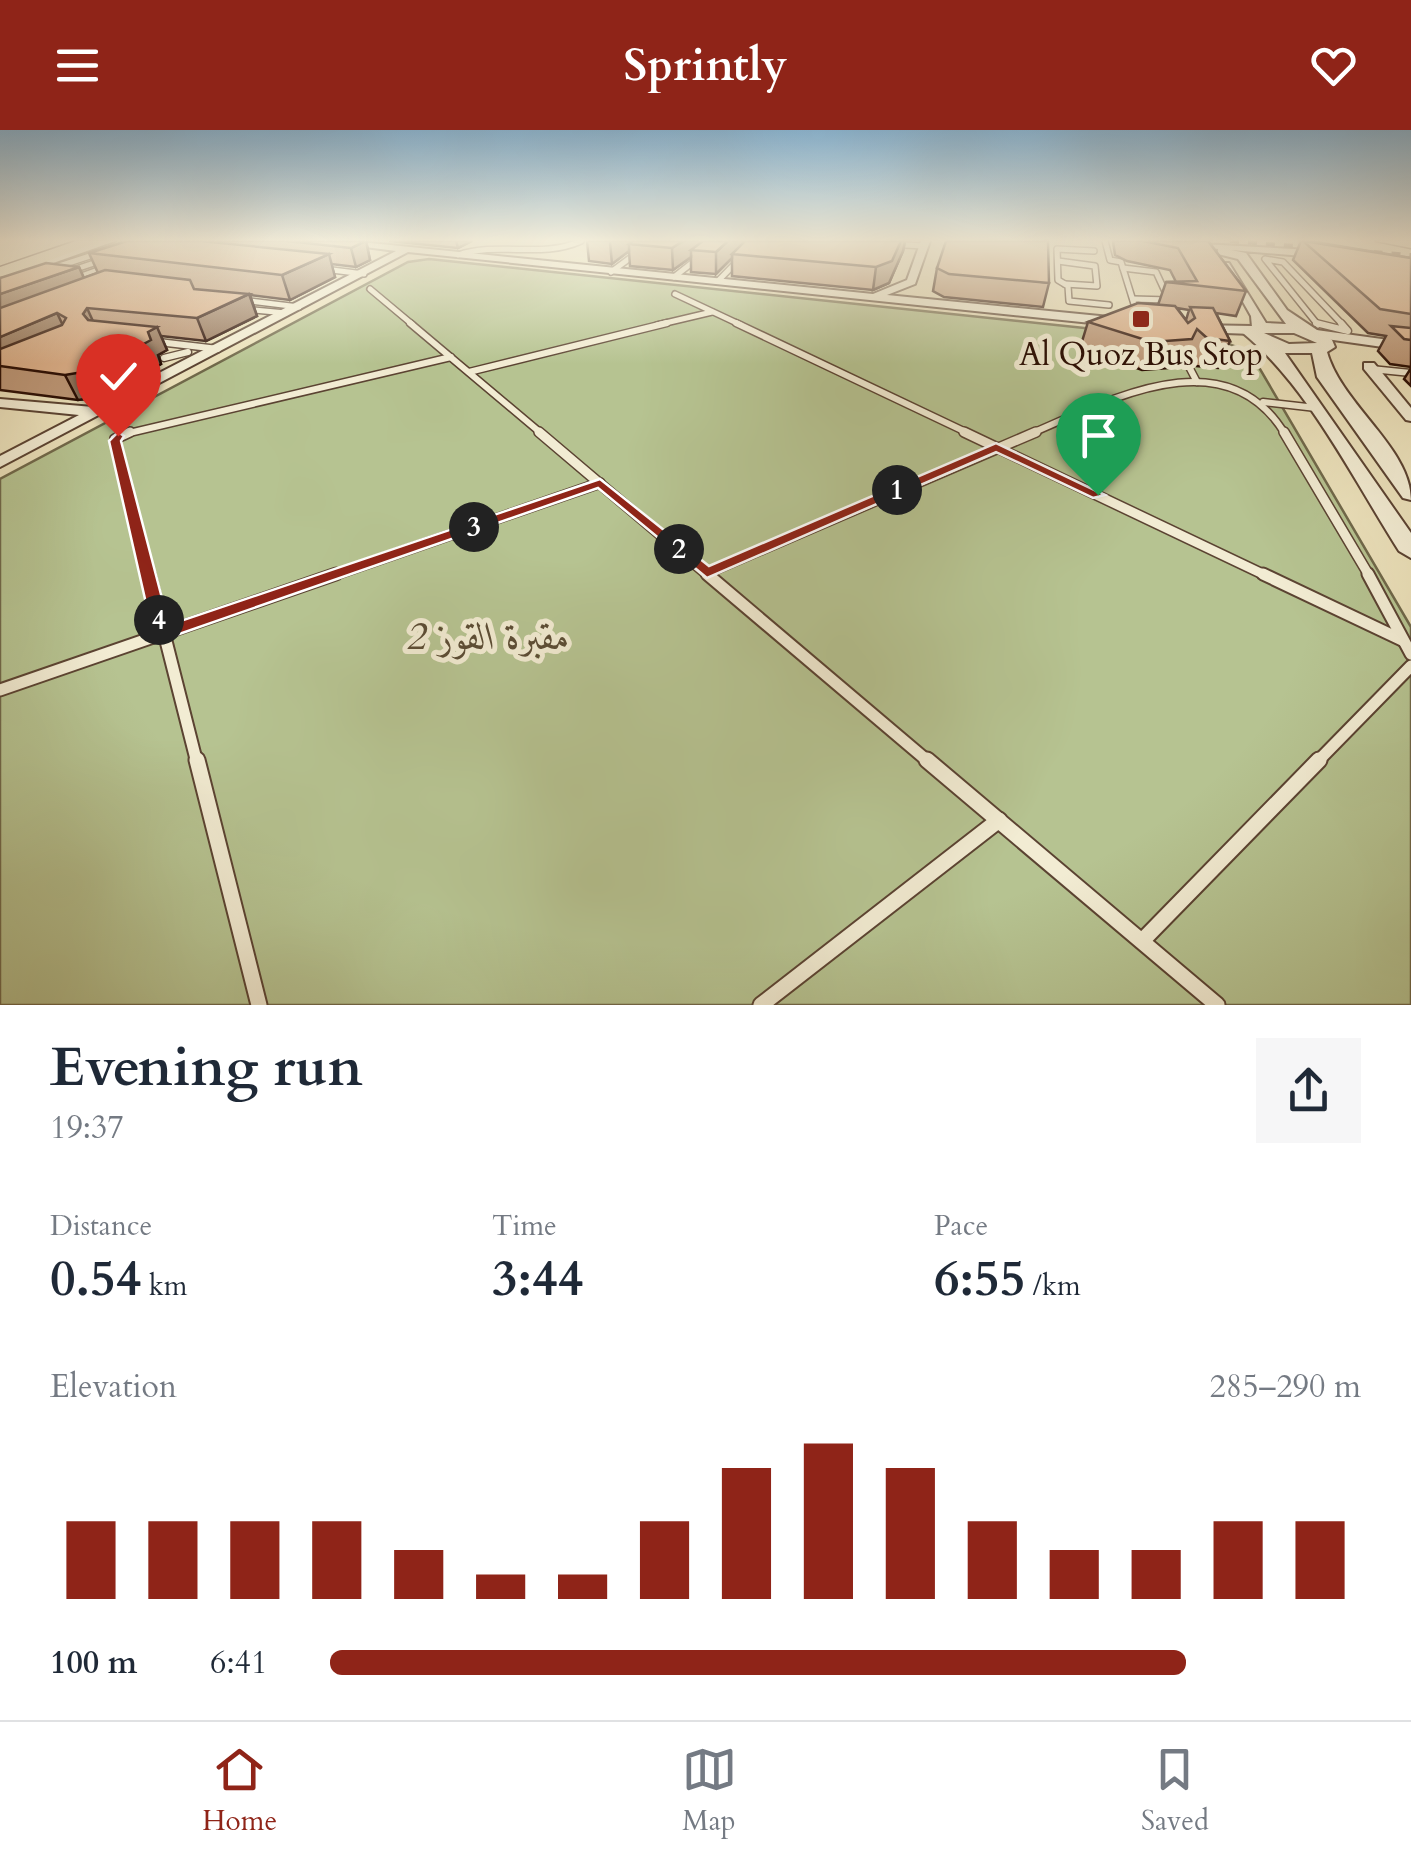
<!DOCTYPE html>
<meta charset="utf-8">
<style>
body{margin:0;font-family:Cardo,Amiri,serif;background:#f6f6f7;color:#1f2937;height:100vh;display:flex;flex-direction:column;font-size:38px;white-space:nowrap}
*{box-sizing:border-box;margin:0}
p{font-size:32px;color:#747a83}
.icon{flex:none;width:55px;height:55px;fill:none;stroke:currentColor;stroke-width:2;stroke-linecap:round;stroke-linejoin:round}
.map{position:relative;height:875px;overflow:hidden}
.side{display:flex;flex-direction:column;background:#fff;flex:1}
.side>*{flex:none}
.pin{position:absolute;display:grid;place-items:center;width:85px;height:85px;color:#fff;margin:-102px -42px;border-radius:50% 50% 50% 0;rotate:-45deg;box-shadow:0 0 10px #0007}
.pin .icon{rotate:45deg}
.km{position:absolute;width:50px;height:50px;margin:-25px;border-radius:50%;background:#222;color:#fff;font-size:28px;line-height:50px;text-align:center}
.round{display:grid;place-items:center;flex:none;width:105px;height:105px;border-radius:0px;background:#f6f6f7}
.summary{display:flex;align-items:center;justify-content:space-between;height:170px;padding:0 50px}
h1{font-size:55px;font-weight:800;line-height:75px}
.stats{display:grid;grid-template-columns:repeat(3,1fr);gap:15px;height:170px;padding:10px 50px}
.stats div{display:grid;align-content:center}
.stats b{font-size:50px;font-weight:800}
.stats small{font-size:28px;font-weight:400}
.stats p{font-size:28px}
.chart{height:280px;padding:20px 50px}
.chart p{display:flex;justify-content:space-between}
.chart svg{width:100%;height:180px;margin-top:10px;stroke:#8f2418;stroke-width:6}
ul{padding:0 50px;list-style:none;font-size:32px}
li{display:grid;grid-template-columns:160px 120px 1fr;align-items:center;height:75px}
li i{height:25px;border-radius:12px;background:#8f2418}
header{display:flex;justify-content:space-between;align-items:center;height:130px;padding:0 50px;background:#8f2418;color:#fff;font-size:45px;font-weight:800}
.tab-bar{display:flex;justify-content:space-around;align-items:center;height:140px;border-top:2px solid #e0e1e3;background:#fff;font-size:28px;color:#747a83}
.tab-bar a{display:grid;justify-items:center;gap:5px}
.tab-bar .on{color:#8f2418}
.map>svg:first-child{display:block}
.green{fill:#b6c391;stroke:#70684a;stroke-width:2.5}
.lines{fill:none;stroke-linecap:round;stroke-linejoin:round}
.service-far4-casing{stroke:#5b4332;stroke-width:8}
.service-far3-casing{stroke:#5b4332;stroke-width:9}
.service-far2-casing{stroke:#5b4332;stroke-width:12}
.service-far1-casing{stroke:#5b4332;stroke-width:15}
.service-casing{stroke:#5b4332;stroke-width:19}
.minor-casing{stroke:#5b4332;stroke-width:4}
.tertiary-casing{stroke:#5b4332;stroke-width:4}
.motorway-casing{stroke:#2b0e04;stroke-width:3}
.service-far4{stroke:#f2ecd3;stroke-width:5}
.service-far3{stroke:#f2ecd3;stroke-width:6}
.service-far2{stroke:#f2ecd3;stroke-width:9}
.service-far1{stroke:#f2ecd3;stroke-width:11}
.service{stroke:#f2ecd3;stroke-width:15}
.minor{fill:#f2ecd3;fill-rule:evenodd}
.tertiary{fill:#f2ecd3;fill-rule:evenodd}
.motorway{fill:#ebe1bb;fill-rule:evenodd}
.rail{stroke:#2b0e04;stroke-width:4;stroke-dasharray:9 9;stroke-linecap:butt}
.wall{fill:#bc9676;stroke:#2b0e04;stroke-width:2.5;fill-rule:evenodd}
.shaded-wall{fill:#997a60;stroke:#2b0e04;stroke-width:2.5}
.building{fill:#dbaf89;stroke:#2b0e04;stroke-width:2.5}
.route{fill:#8f2418;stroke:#fff;stroke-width:2.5}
.poi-dot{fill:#8f2418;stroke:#f2ecd3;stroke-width:4}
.labels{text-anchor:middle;stroke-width:10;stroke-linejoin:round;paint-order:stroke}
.far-poi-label{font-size:32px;fill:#2b0e04;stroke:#f2ecd3}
.park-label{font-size:38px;font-style:italic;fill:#5c4d35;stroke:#f2ecd3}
</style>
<header><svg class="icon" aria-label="menu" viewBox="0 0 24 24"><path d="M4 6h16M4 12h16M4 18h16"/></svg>Sprintly<svg class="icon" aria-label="heart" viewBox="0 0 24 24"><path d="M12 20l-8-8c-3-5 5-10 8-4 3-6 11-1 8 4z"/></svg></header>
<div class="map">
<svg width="1411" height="875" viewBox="0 0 1411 875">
<rect width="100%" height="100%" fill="#ebe1bb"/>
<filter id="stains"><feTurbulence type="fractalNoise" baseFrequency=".002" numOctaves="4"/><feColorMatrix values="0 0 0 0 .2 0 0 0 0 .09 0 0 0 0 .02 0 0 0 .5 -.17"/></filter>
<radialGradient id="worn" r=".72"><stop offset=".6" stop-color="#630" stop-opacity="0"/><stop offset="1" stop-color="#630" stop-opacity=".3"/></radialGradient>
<path class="green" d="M429 129 1226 213 1250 222 1411 497V875H0V349L408 132Z"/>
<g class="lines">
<defs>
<g id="service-far4">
<path d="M1105 111 1110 130 1121 132 1134 174"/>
<path d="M906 115 924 116"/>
<path d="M1094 121 1057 119 1058 150 1068 156 1069 171 1109 175"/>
<path d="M458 125C499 111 541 129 581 111"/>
<path d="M1058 131 1095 136 1097 156 1065 154"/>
<path d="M53 138 99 123"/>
<path d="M1123 138 1156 142 1169 170 1133 169"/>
<path d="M324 139 364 144"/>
<path d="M70 141 106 129"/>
<path d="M611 142 653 111"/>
<path d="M674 147 720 111"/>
<path d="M73 149 109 136"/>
<path d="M718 151 757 111"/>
<path d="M370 159 413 195"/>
<path d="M675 164 741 195"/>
<path d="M242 170 299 177"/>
<path d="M243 179 286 183"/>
<path d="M657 195 712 182"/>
<path d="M1318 195 1265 129 1283 132 1343 195"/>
</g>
<g id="service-far3">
<path d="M410 193 542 304"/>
<path d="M736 193 970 304"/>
<path d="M1316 193 1348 201 1341 193"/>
<path d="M150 211 218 219"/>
<path d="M164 228 188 222"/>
<path d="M1187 233 1197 252"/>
<path d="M1371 239 1411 243"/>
<path d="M469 242 667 193"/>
<path d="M1263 272 1316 278"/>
<path d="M125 304 451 227"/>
<path d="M1030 304C1110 270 1226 206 1285 304"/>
</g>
<g id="service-far2">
<path d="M130 302 115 309 150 447"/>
<path d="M539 302 710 447"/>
<path d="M964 302 1269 447"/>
<path d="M1284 302 1370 447"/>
<path d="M707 443 1036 302"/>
<path d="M329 447 600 353"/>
</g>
<g id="service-far1">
<path d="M149 444 197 633"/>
<path d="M707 444 930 633"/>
<path d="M1263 444 1402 510"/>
<path d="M1368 444 1411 524"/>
<path d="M0 560 336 444"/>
<path d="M1316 633 1411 536"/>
</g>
<g id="service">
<path d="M197 630 259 875"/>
<path d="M927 630 1217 875"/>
<path d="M1142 811 1319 630"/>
<path d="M761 875 999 690"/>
</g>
<g id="minor">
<path d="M319 111H351L873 164 907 150 921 111H930L915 154 887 165 1120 188 1126 192 1120 196 408 122 0 337V326L79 285 0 277V269L93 277 396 121Z"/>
<path d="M1195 195 1252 196 1258 200 1252 204 1199 202 1193 198Z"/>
<path d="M1309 199 1411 213V221L1305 206V200Z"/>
<path d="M1364 233H1374L1411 278V291L1406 290 1364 239Z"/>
</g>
<g id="tertiary">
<path d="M97 111H115L0 152V144Z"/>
<path d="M1147 111 1331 121 1327 128 1231 120 1246 123 1287 180 1332 210 1335 217 1327 222C1342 275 1411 318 1411 370L1403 368 1317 247 1312 223H1285L1411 403V428L1399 421C1352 347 1308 257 1243 203L1252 197 1251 186 1221 133H1229L1266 193 1286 194 1238 129 1218 124V119ZM1264 203H1294L1317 213 1289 214Z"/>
</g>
<g id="motorway">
<path d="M76 111H101L0 149V137Z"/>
<path d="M1376 111H1411V118Z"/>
</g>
</defs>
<use href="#service-far4" class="service-far4-casing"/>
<use href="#service-far3" class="service-far3-casing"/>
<use href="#service-far2" class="service-far2-casing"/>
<use href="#service-far1" class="service-far1-casing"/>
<use href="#service" class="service-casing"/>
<use href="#minor" class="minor-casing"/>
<use href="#tertiary" class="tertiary-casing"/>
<use href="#motorway" class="motorway-casing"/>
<use href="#service-far4" class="service-far4"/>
<use href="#service-far3" class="service-far3"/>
<use href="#service-far2" class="service-far2"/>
<use href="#service-far1" class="service-far1"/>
<use href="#service" class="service"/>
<use href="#minor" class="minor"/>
<use href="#tertiary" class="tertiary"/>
<use href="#motorway" class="motorway"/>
<path class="rail" d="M1230 111 1411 125"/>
</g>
<g class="wall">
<path d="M127 111H366L370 130 356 137 331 134 335 147 290 170 250 165 257 186 206 211 161 206 167 220 158 225 161 234 107 266 78 270 0 260V148L79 137 84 148 98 143 89 123Z"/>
<path d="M389 111H472L458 118Z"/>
<path d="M587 111H905L903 121 889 153 873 160 732 146V128L716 144 691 142V127L673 140 630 136 629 121 612 134 589 131Z"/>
<path d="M1113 111H1208L1246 161 1236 186 1216 183 1230 211 1218 238 1196 236 1186 226 1181 237 1142 240 1080 218 1088 192 1158 175 1166 152H1176L1170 140 1127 131 1115 125ZM1177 178 1189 180 1186 190Z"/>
<path d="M1301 111H1309L1411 128V237L1390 234 1378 221 1386 206 1368 203 1293 130Z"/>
<path d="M937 138 1049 153 1043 177 944 167 933 161Z"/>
<path d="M1411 238V256L1404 249Z"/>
</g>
<g class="shaded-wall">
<path d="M366 111 370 130 356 137 351 118Z"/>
<path d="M456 111H472L458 118Z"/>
<path d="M612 111H644L629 114V121L612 134 610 112Z"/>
<path d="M683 111H713L691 120V127L673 140 672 118Z"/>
<path d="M728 111H749L732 124V128L716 144V122Z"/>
<path d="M901 111H905L903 121 889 153 873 160 876 137Z"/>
<path d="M329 124 335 147 290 170 282 145Z"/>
<path d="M79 137 88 158 0 198V164Z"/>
<path d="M249 164 257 186 206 211 197 188Z"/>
<path d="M87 178 97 200 83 184Z"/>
<path d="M57 183 68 206 0 236V207Z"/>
<path d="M157 197 167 220 158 225 161 234 107 266 78 270 65 245Z"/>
</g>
<g class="building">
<path d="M127 111H201L329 124 282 145 89 123Z"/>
<path d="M287 111H365L351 118Z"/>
<path d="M633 111H683L672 118 629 114Z"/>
<path d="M703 111H728L716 122 691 120Z"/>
<path d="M745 111H901L892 131 876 137 732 124Z"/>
<path d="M946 111H1048L1049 153 949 144 937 138Z"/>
<path d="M1143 111H1208L1246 161 1166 152 1197 151 1178 118Z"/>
<path d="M1303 111 1411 128V184L1380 179Z"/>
<path d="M46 133 79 137 0 164V148Z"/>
<path d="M105 140 190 150 194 159 249 164 197 188 87 178 83 184 88 190 157 197 148 202 151 210 95 240 65 245 0 236V219L62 195 66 188 57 183 0 207V178Z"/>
<path d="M1138 173 1175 176 1188 193 1195 188 1190 177 1213 178 1230 211 1207 208 1197 199 1192 209 1152 212 1088 192Z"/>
<path d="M1391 196 1411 198V210L1404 209Z"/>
</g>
<linearGradient id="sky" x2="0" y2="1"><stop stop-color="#8ab7d6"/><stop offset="0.47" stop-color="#f6f2e0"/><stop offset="1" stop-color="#f6f2e0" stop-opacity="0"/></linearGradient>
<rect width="1411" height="234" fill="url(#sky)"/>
<path class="route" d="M118 302 124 306 121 311 169 495 600 349 709 436 996 313 1105 365 1093 368 996 322 707 448 598 358 162 510 153 504 109 311Z"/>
<rect class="poi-dot" x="1131" y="179" width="20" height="20" rx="5"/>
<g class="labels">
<g class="far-poi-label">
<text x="1141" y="235">Al Quoz Bus Stop</text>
</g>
<g class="park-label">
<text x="489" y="519">مقبرة القوز 2</text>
</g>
</g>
<rect width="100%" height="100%" filter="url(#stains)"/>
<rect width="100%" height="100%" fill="url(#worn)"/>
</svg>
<div class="pin" style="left:1098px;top:365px;background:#1e9e55"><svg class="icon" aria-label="arrive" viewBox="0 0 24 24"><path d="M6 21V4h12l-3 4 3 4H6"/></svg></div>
<div class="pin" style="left:118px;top:306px;background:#d93025"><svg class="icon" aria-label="check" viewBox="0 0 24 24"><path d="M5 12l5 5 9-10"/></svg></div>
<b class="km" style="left:897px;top:360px">1</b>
<b class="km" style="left:679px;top:419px">2</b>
<b class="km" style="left:474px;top:397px">3</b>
<b class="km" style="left:159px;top:490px">4</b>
</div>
<section class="side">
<div class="summary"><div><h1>Evening run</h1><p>19:37</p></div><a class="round"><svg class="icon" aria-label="share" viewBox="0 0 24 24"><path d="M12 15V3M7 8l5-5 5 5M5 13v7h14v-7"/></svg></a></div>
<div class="stats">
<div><p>Distance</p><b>0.54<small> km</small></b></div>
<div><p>Time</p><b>3:44</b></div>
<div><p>Pace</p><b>6:55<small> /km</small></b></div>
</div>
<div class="chart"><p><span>Elevation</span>285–290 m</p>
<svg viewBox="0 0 160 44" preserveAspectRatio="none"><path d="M5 44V25M15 44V25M25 44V25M35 44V25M45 44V32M55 44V38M65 44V38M75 44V25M85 44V12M95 44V6M105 44V12M115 44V25M125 44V32M135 44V32M145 44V25M155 44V25"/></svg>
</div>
<ul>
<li><b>100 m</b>6:41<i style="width:83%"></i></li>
</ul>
</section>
<nav class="tab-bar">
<a class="on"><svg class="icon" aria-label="home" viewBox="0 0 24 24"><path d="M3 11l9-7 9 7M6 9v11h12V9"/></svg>Home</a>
<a><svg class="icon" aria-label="map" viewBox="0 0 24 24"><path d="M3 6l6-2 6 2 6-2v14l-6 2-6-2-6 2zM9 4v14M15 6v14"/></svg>Map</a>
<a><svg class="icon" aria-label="saved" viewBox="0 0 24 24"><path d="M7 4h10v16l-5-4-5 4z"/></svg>Saved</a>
</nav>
